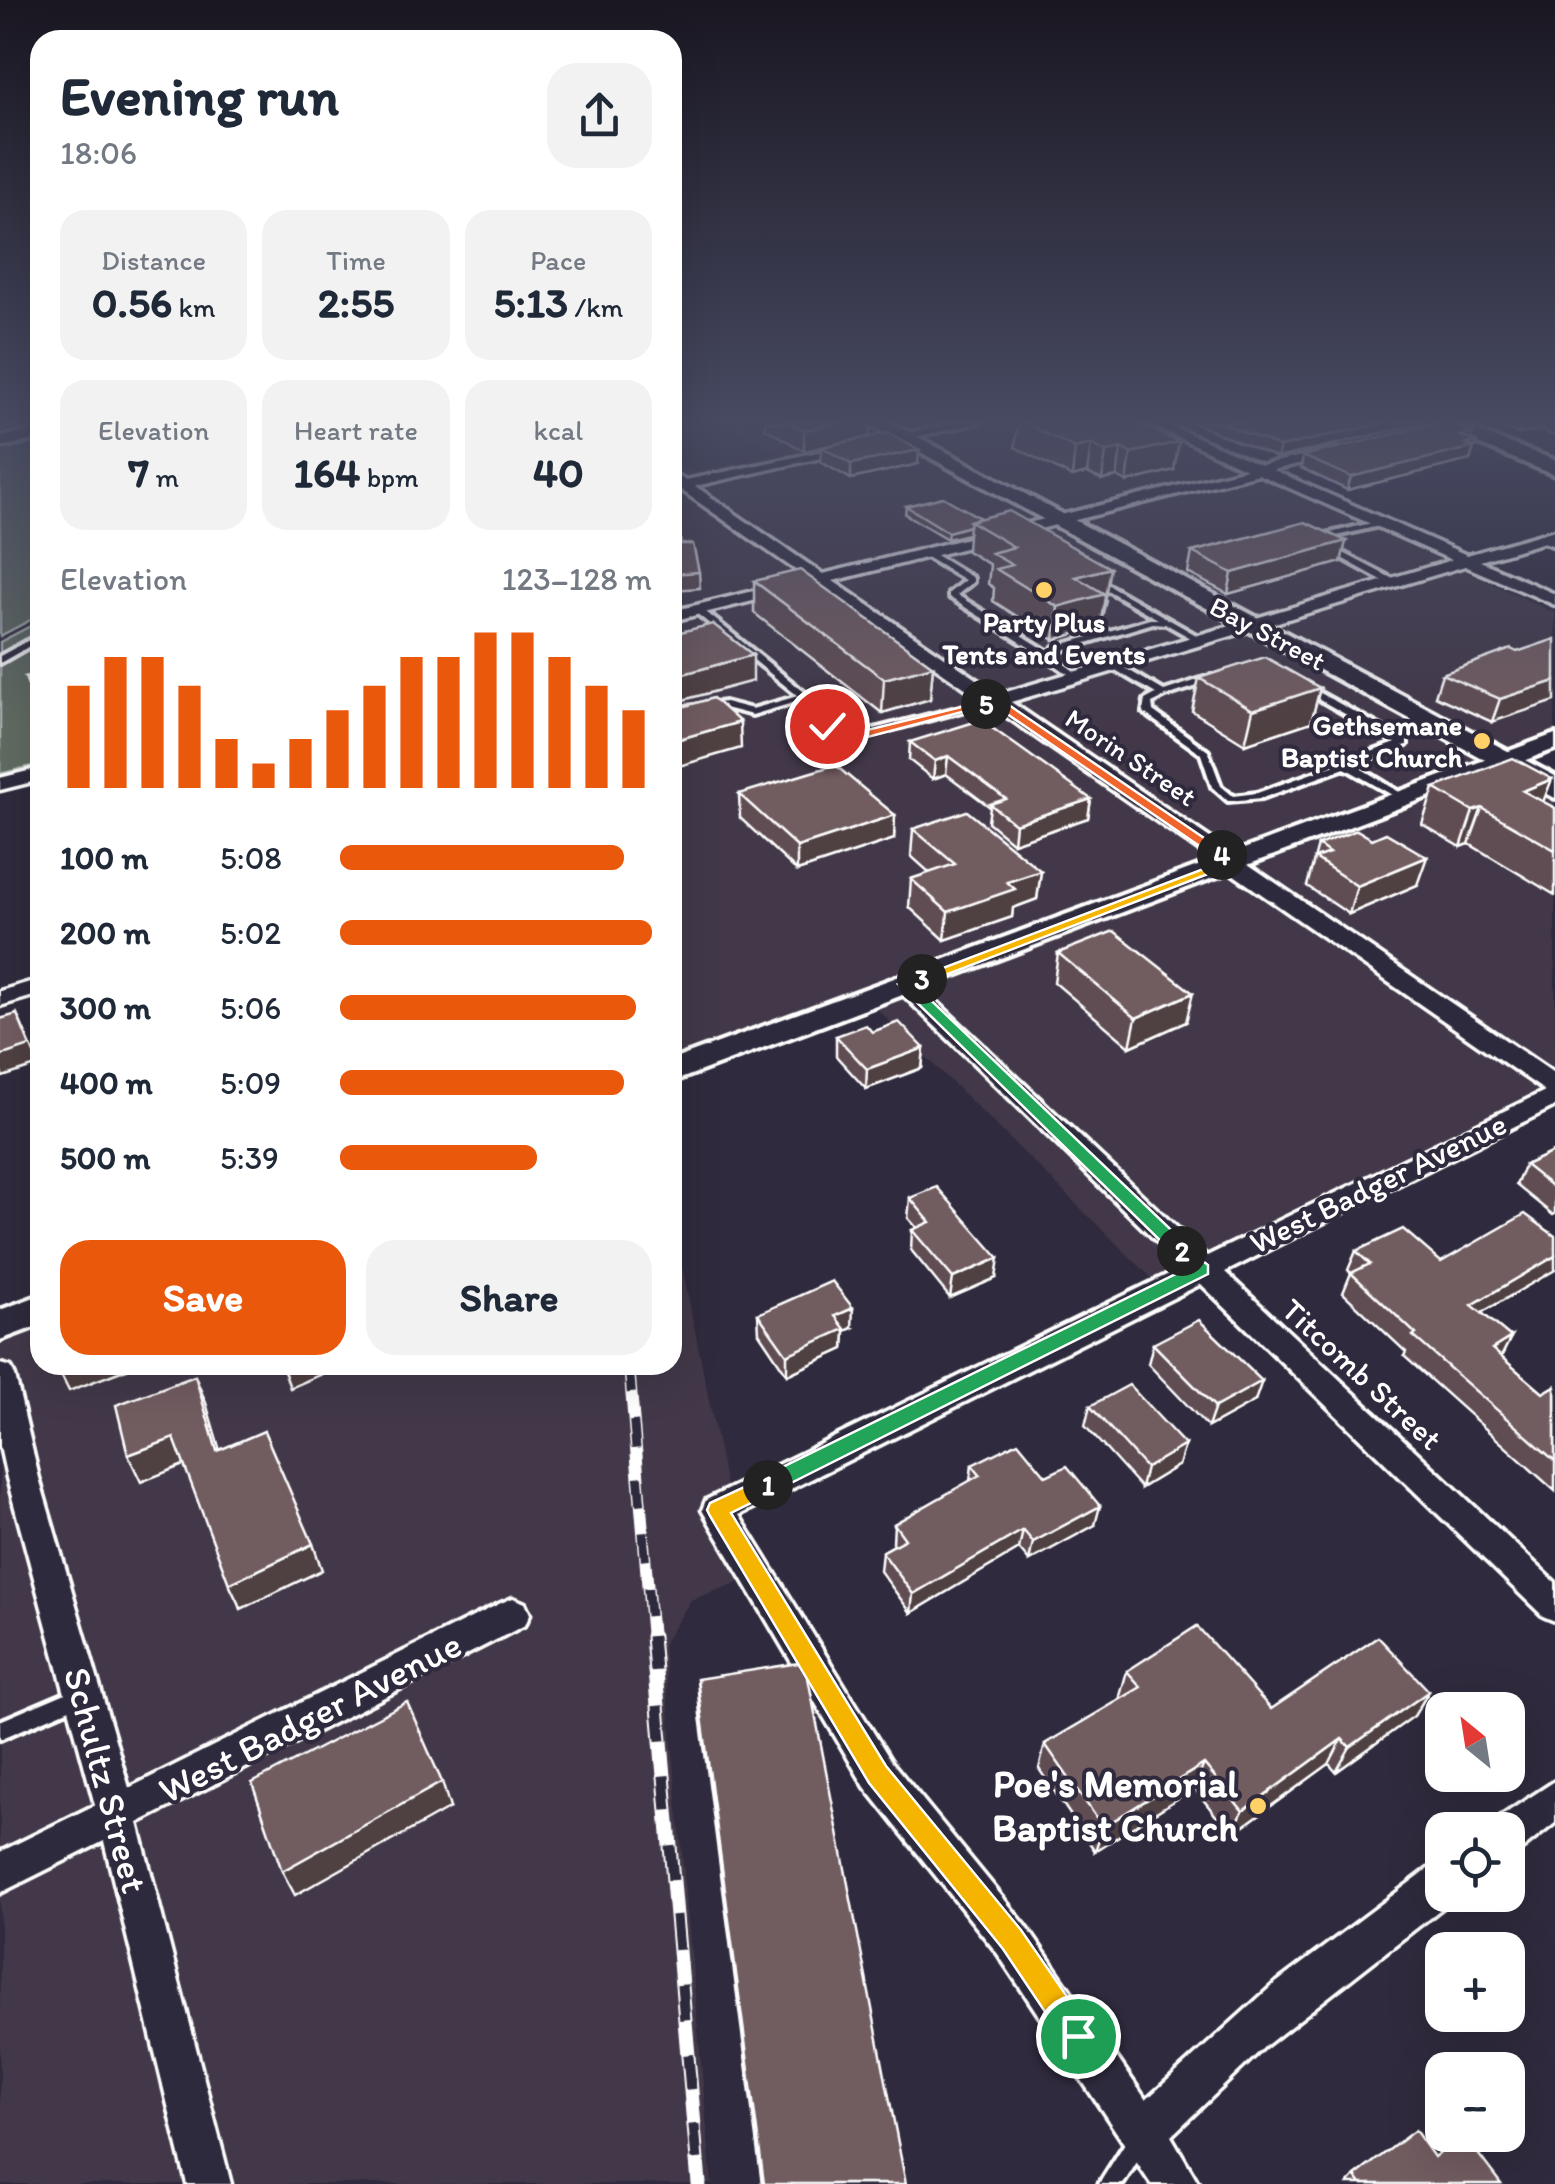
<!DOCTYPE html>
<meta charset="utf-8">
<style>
body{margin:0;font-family:Itim,sans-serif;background:#f2f2f3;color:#1f2937;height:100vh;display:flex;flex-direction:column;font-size:38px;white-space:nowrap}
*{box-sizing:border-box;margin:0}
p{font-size:32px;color:#747a83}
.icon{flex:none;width:55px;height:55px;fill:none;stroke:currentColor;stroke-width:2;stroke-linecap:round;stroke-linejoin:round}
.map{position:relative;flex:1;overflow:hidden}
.drawer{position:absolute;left:30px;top:30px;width:652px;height:1345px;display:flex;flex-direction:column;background:#fff;border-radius:30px;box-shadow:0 10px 40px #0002}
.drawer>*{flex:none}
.needle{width:65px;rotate:330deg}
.fabs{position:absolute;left:1425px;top:1692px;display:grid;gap:20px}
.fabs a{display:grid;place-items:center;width:100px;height:100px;border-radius:20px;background:#fff;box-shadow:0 10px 40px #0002;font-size:50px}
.pin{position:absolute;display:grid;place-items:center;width:85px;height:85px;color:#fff;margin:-42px;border:5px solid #fff;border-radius:50%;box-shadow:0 2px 10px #0007}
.km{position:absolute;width:50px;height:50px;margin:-25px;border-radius:50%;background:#222;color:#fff;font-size:28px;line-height:50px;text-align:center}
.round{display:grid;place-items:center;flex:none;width:105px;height:105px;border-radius:30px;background:#f2f2f3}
.overview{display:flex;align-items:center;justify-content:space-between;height:170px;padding:0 30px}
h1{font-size:55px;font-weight:800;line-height:75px}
.figures{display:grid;grid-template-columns:repeat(3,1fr);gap:15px;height:170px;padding:10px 30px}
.figures div{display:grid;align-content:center;border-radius:25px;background:#f2f2f3;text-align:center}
.figures b{font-size:42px;font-weight:800}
.figures small{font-size:28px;font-weight:400}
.figures p{font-size:28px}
.chart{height:280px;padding:20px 30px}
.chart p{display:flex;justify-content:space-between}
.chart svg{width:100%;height:180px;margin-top:10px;stroke:#ea580c;stroke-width:6}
.primary-button{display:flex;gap:20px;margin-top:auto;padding:20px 30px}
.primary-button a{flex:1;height:115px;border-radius:30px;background:#ea580c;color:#fff;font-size:40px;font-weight:800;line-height:115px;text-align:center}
.primary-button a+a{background:#f2f2f3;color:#1f2937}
ul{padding:0 30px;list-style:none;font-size:32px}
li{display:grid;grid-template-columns:160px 120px 1fr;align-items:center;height:75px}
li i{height:25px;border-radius:12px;background:#ea580c}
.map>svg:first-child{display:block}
.built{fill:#433948}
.green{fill:#5e6b60;stroke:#aeb5b0;stroke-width:2.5}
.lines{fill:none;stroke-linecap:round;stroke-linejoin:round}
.service-casing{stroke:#fff;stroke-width:8}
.minor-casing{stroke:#fff;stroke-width:7}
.tertiary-casing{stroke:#fff;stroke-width:8}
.primary-casing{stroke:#fff;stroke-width:8}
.service{fill:#2f2a3d;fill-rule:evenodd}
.minor{fill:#2f2a3d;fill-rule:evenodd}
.tertiary{fill:#2f2a3d;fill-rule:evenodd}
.primary{fill:#2f2a3d;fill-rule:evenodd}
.rail-far1-casing{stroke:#fff;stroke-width:12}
.rail-casing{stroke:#fff;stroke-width:15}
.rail-far1{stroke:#2f2a3d;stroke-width:9;stroke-dasharray:28;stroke-linecap:butt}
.rail{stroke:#2f2a3d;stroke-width:11;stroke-dasharray:35;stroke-linecap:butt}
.wall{fill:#614e53;stroke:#fff;stroke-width:2.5}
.shaded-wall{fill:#4f4043;stroke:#fff;stroke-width:2.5}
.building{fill:#715b60;stroke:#fff;stroke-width:2.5}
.split-1{fill:#f5b400;stroke:#fff;stroke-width:2.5}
.split-2{fill:#22a559;stroke:#fff;stroke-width:2.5}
.split-3{fill:#22a559;stroke:#fff;stroke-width:2.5}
.split-4{fill:#f5b400;stroke:#fff;stroke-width:2.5}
.split-5{fill:#f0652b;stroke:#fff;stroke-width:2.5}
.split-6{fill:#f0652b;stroke:#fff;stroke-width:2.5}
.poi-dot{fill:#ffd166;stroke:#2f2a3d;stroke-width:4}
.labels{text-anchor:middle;stroke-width:8;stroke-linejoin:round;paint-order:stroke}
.far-poi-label{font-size:28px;font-weight:bold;fill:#fff;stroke:#2f2a3d}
.far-street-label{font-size:28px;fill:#fff;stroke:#2f2a3d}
.street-label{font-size:32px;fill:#fff;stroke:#2f2a3d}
.near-street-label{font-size:38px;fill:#fff;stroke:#2f2a3d}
.near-poi-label{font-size:38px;font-weight:bold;fill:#fff;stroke:#2f2a3d;text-anchor:end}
</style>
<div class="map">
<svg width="1555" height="2184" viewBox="0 0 1555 2184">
<rect width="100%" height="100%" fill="#2f2a3d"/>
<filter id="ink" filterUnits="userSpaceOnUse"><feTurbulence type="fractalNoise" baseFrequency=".01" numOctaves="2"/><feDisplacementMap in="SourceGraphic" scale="20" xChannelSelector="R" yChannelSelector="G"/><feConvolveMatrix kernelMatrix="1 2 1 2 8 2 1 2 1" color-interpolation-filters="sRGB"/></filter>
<g filter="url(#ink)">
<g class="built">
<path d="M726 422H866L1483 757 673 1059V462L695 472 778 453Z"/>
<path d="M885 422H1141L1555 613V731L1500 751Z"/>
<path d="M1505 769 1555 797V1106L1165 1291 876 1008Z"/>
<path d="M673 1172 682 1266 745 1580 691 1600 663 1644 712 2184H0V1341L40 1326V1365H672Z"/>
</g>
<g class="green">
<path d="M40 437V615L0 636V445Z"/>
<path d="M40 621V764L0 774V642Z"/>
</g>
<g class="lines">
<defs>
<g id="service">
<path d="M1380 521H1383V525L1332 537 1328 545 1395 580V584H1389L1320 546 1326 534Z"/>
<path d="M1537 536 1555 541V546L1537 540Z"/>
<path d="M923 551H929L973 578V582L957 595 1049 652 1054 647 1150 619H1158L1093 582 1092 580 1096 578 1205 640 1198 642 1166 624 1153 623 1060 651 1054 656 1082 677 1075 679 1046 658 949 597V593L965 580 923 555Z"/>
<path d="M695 608H701L808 695 821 706 831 724 847 736 996 698 1000 701 845 742 824 728 814 709 803 700 752 715 725 708 672 715V709L725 702 752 709 798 696 695 612Z"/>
<path d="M40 634V640L0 663V656Z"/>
<path d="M1112 664H1118L1164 691 1210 676H1216V680L1166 696 1152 703 1153 711 1208 751 1221 786 1233 796 1257 793 1396 743 1301 689V685L1304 684 1407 741V745L1354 764 1409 798 1404 801 1401 800 1345 768 1262 798 1228 801 1212 787 1201 754 1143 712 1145 700 1156 694 1112 668Z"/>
<path d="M80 1687 86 1690 89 1696 86 1702 0 1739V1721Z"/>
<path d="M1140 2129 1148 2132 1151 2140 1123 2184H1099L1132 2132Z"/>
</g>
<g id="minor">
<path d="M960 422H982L695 486 823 574 1246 469 1146 422H1162L1261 465 1339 448V454L1273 470 1467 555 1555 530V539L1480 561 1555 594V605L1465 566 1011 702 1555 1074V1106L1225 1272 1555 1582V1621L1543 1616 1201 1284 739 1515 891 1761 1026 1926 1146 2100 1272 1986 1428 1869 1442 1864V1895L1456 1897 1264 2047 1171 2136 1199 2184H1151L998 1954 865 1787 702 1510 706 1500 1183 1267 898 990 894 985 898 980H914L1207 1256 1545 1091 817 585 672 621V611L807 578 681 490 672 491V473L686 480ZM1258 474 1452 560 999 694 833 581Z"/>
<path d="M40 768V780L0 790V778Z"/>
<path d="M40 979V994L0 1006V991Z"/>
<path d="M0 1364 11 1367 15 1376 39 1478 129 1788 501 1603 513 1598 525 1603 530 1614 525 1625 138 1823 231 2184H187L104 1841 0 1893V1852L95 1805 7 1478 0 1446Z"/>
<path d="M1555 1781V1823L1522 1849 1508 1854V1830H1491L1494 1821Z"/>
</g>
<g id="tertiary">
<path d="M40 429V439L0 447V437Z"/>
<path d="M1555 734V749L672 1082V1060Z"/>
<path d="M40 1295V1325L0 1340V1310Z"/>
</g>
<g id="primary">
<path d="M865 422H890L1555 776V798Z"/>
<path d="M1423 422H1451L1555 460V475Z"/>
</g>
</defs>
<use href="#service" class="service-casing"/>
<use href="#minor" class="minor-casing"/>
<use href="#tertiary" class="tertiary-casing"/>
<use href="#primary" class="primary-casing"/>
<use href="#service" class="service"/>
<use href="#minor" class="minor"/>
<use href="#tertiary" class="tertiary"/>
<use href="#primary" class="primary"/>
<defs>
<path id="rail-far1" d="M629 1365 652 1639"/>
<path id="rail" d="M652 1636 699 2184"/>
</defs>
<use href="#rail-far1" class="rail-far1-casing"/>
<use href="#rail" class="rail-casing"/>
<use href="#rail-far1" class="rail-far1"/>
<use href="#rail" class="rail"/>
</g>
<g class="wall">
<path d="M765 422H870L869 437 918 464 851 479 821 462 822 447 804 451 765 428Z"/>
<path d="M1018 422H1135L1174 470 1127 482 1117 477 1102 480 1087 473 1072 477 1015 447Z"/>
<path d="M1191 422H1421L1420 424 1277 458Z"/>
<path d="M1460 422H1478L1476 427Z"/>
<path d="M1482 422H1555V436L1539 430 1519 434Z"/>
<path d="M1471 440 1476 442 1470 460 1347 490 1301 468 1303 456Z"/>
<path d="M943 497 1106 600 1100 626 1054 640 993 601 994 588 988 584 990 565 967 551 968 534 947 539 905 514 906 506Z"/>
<path d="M672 505 681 544 699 572 700 588 672 590Z"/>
<path d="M1346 541 1341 562 1228 594 1188 573 1192 552Z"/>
<path d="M754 581 933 666 930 699 882 713 754 613Z"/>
<path d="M1517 652 1492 722 1435 696 1442 674Z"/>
<path d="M40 674V716L25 677Z"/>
<path d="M1199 678 1320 688 1311 722 1245 744 1192 711Z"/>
<path d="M910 742 1091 799 1088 818 1013 843 988 822 990 807 946 774 933 779 909 760Z"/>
<path d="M1434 788 1543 802 1555 808V895L1469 844 1461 847 1422 824Z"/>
<path d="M739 794 895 815 894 839 797 871 740 818Z"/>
<path d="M913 829 1041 871 1037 899 1013 908 1012 917 945 940 909 907 911 879 930 873 911 856Z"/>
<path d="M1318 845 1417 885 1349 914 1307 886Z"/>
<path d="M1058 953 1186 1022 1130 1047 1054 982Z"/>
<path d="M872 1032 924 1048 922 1068 866 1089 836 1056V1036Z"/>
<path d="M1555 1151V1214L1553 1215 1516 1185 1525 1165Z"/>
<path d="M910 1198 996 1278 950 1298 911 1250 912 1230 917 1228 908 1218Z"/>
<path d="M1356 1251 1482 1313 1511 1337 1501 1357 1543 1393 1555 1386V1491L1404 1356 1406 1352 1343 1293 1351 1273 1348 1270Z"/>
<path d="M758 1314 852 1328 845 1331 844 1349 787 1375 759 1333Z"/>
<path d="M1153 1344 1255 1401 1208 1427 1148 1364Z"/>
<path d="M1090 1406 1185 1445 1179 1465 1141 1488 1085 1426Z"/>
<path d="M972 1465 1046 1476 1095 1525 1029 1561 1019 1549 911 1613 880 1571 882 1552 894 1545 893 1543 894 1524 970 1481Z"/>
<path d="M1127 1671 1271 1709 1429 1691 1414 1716 1336 1772 1329 1764 1231 1835 1194 1788 1095 1851 1039 1769 1045 1744 1122 1699 1120 1696Z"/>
<path d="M697 1679 906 2184H762L700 1715Z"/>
<path d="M1434 2157 1501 2184H1348L1355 2176Z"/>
</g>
<g class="shaded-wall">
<path d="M0 422H40V423L0 429Z"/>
<path d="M844 422H870L869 437 804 451V430Z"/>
<path d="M1387 422H1421L1420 424 1277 458 1280 447Z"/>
<path d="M1533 422H1542L1539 430 1519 434 1523 424Z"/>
<path d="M1473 432 1470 443 1476 442 1470 460 1347 490 1351 477Z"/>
<path d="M1179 442 1174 470 1127 482 1131 453Z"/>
<path d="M1091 444 1087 473 1072 477 1075 448Z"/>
<path d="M1121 448 1117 477 1102 480 1106 452Z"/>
<path d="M919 450 918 464 851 479V464Z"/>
<path d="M969 526 968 534 947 539 948 532Z"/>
<path d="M1346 541 1341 562 1228 594 1232 573Z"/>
<path d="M1110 568 1100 626 1054 640 1058 607 1076 577Z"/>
<path d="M753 655V681L672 703V677Z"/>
<path d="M933 666 930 699 882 713 884 679Z"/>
<path d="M1555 681V701L1492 722 1500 699Z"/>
<path d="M1320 688 1311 722 1245 744 1253 710Z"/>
<path d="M740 722 741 748 672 768V741Z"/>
<path d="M948 756 946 774 933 779 935 761Z"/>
<path d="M1552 779 1538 815 1523 791Z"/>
<path d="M1091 799 1088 818 1013 843 1015 824Z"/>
<path d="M1482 808 1469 844 1461 847 1473 811Z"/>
<path d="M895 815 894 839 797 871V847Z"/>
<path d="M1427 857 1417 885 1349 914 1357 886Z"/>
<path d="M1041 871 1037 899 1013 908 1012 917 945 940 948 912 1007 882Z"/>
<path d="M1193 993 1186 1022 1130 1047 1136 1018Z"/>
<path d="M17 1014 39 1065 3 1077 0 1070V1056Z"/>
<path d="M924 1048 922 1068 866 1089 867 1069Z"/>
<path d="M1555 1256V1270L1462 1324 1472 1305Z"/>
<path d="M999 1258 996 1278 950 1298 953 1278Z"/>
<path d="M853 1308 852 1328 845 1331 844 1349 787 1375V1355L835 1316Z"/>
<path d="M1511 1337 1501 1357 1492 1349Z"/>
<path d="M76 1365H137L69 1391 59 1371Z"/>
<path d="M291 1365H319L322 1374 290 1388 283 1368Z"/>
<path d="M195 1376 206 1403 228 1478 217 1451Z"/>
<path d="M1262 1381 1255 1401 1208 1427 1215 1407Z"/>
<path d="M174 1438 186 1464 141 1482 128 1455Z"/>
<path d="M1185 1445 1179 1465 1141 1488 1146 1468Z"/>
<path d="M1100 1506 1095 1525 1029 1561 1033 1542Z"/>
<path d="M1023 1530 1019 1549 911 1613 913 1594Z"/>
<path d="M313 1544 322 1570 241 1609 229 1584Z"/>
<path d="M1429 1691 1414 1716 1336 1772 1350 1747Z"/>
<path d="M1342 1739 1329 1764 1231 1835 1243 1811Z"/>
<path d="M1204 1764 1194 1788 1095 1851 1103 1827Z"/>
<path d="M442 1782 450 1808 295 1895 282 1871Z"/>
</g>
<g class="building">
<path d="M790 422H844L804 430Z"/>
<path d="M1022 422H1135L1179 442 1131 453 1121 448 1106 452 1091 444 1075 448Z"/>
<path d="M1219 422H1387L1280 447Z"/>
<path d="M1442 422H1446L1473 432 1461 436 1476 442 1466 444 1474 447 1351 477 1303 456Z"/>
<path d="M888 433 919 450 851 464 822 447Z"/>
<path d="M943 497 980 518 970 521 969 526 948 532 906 506Z"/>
<path d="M672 505 681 544H693L699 572 672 574Z"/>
<path d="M1009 511 1110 568 1076 577 1105 594 1058 607 996 569 1012 565 991 553 1014 547 970 521Z"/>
<path d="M1305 522 1346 541 1232 573 1192 552Z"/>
<path d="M800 570 933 666 884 679 754 581Z"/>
<path d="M713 624 753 655 672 677V634Z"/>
<path d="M1555 639V681L1500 699 1442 674 1511 649 1517 652Z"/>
<path d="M1265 657 1320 688 1253 710 1199 678Z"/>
<path d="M40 674V709L25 677Z"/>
<path d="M713 698 740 722 672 741V710Z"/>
<path d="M981 720 1091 799 1015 824 990 804 1006 799 948 756 935 761 910 742Z"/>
<path d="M1513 758 1552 779 1523 791 1555 808V850L1482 808 1473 811 1434 788Z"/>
<path d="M835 765 895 815 797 847 739 794Z"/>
<path d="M967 811 1041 871 1007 882 1015 889 948 912 911 879 955 864 913 829Z"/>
<path d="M1357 830 1372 839 1386 833 1427 857 1357 886 1315 858 1329 853 1318 845Z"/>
<path d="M1114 931 1193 993 1136 1018 1058 953Z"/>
<path d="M17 1014 30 1046 0 1056V1019Z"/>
<path d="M899 1022 924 1048 867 1069 836 1036 866 1025 872 1032Z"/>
<path d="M1555 1151V1189L1525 1165Z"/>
<path d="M937 1187 999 1258 953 1278 912 1230 930 1222 910 1198Z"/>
<path d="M40 1197V1212L36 1198Z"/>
<path d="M1525 1214 1555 1236V1256L1472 1305 1511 1337 1492 1349 1543 1393 1555 1386V1461L1413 1336 1416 1334 1351 1273 1370 1264 1356 1251 1403 1229 1441 1262Z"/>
<path d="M832 1281 853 1308 835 1316 845 1329 787 1355 758 1314Z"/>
<path d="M1199 1320 1262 1381 1215 1407 1153 1344Z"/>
<path d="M58 1365H76L59 1371Z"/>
<path d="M195 1376 217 1451 264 1431 313 1544 229 1584 174 1438 128 1455 116 1405Z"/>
<path d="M1129 1385 1185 1445 1146 1468 1090 1406Z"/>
<path d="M1018 1442 1046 1476 1067 1466 1100 1506 1033 1542 1023 1530 913 1594 882 1552 905 1539 894 1524 980 1475 972 1465Z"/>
<path d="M1197 1626 1271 1709 1378 1637 1429 1691 1350 1747 1342 1739 1243 1811 1204 1764 1103 1827 1045 1744 1141 1687 1127 1671Z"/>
<path d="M805 1662 906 2184H764L697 1679Z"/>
<path d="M407 1702 442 1782 282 1871 252 1783Z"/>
<path d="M1415 2130 1434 2157 1462 2135H1464L1501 2184H1361L1355 2176Z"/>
</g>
</g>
<linearGradient id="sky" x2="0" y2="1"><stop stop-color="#1a1722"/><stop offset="0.58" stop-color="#474a62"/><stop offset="1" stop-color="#474a62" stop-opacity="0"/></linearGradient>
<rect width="1555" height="727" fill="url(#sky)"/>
<path class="split-1" d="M768 1476 775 1478 778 1485 775 1491 731 1513 886 1766 1021 1930 1088 2027 1092 2036 1088 2046 1078 2050 1068 2046 1003 1949 869 1783 710 1516 707 1510 710 1503Z"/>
<path class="split-2" d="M1182 1244 1208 1265V1274L775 1491H760L757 1485 760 1478 1188 1268 1173 1251Z"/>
<path class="split-3" d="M917 975 929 979 916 986 1188 1246V1256H1176L898 984Z"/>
<path class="split-4" d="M1217 852H1227L1239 862 927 982 914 979 1222 862 1215 855Z"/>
<path class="split-5" d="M992 699H1000L1229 855 1217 858 994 705 980 704Z"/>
<path class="split-6" d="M982 702 992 704 845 743 821 726 831 724 847 735Z"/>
<g class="poi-dot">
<circle cx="1044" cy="590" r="10"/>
<circle cx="1482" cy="741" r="10"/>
<circle cx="1258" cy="1806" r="10"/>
</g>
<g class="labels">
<g class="far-poi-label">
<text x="1044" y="632">Party Plus<tspan x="1044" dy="32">Tents and Events</tspan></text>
<text x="1462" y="735" text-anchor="end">Gethsemane<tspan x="1462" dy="32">Baptist Church</tspan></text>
</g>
<g class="far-street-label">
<text transform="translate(1268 633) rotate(28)" y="10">Bay Street</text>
<text transform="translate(1131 757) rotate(34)" y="10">Morin Street</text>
</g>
<g class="street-label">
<text transform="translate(1378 1183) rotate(-26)" y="11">West Badger Avenue</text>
<text transform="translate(1362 1374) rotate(43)" y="11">Titcomb Street</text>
</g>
<g class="near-street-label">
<text transform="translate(310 1717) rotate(-27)" y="13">West Badger Avenue</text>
<text transform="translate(106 1780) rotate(75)" y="13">Schultz Street</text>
</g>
<g class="near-poi-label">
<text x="1238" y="1797">Poe's Memorial<tspan x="1238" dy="44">Baptist Church</tspan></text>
</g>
</g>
</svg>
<div class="fabs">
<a><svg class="needle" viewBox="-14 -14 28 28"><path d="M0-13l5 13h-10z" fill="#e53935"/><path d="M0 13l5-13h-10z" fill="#747a83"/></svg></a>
<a><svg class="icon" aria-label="locate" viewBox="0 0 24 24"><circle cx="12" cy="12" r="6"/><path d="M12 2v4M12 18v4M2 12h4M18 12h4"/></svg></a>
<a>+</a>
<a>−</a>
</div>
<div class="pin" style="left:1078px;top:2036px;background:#1e9e55"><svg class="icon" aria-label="arrive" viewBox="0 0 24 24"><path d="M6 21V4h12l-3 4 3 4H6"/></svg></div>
<div class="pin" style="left:827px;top:726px;background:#d93025"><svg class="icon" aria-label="check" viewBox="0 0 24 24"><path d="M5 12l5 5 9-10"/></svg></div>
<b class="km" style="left:768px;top:1485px">1</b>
<b class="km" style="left:1182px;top:1251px">2</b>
<b class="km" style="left:922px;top:979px">3</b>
<b class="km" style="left:1222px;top:855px">4</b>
<b class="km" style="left:986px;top:704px">5</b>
<section class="drawer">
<div class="overview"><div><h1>Evening run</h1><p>18:06</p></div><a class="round"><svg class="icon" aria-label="share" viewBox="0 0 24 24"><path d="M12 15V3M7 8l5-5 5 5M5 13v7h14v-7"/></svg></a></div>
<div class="figures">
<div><p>Distance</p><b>0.56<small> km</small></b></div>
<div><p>Time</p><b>2:55</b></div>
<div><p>Pace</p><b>5:13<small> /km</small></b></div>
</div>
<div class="figures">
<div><p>Elevation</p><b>7<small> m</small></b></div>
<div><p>Heart rate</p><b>164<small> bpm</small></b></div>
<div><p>kcal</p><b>40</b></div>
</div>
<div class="chart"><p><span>Elevation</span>123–128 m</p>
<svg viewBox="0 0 160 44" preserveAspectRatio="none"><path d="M5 44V19M15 44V12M25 44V12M35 44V19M45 44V32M55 44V38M65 44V32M75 44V25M85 44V19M95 44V12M105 44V12M115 44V6M125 44V6M135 44V12M145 44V19M155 44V25"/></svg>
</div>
<ul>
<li><b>100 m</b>5:08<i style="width:91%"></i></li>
<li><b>200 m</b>5:02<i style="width:100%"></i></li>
<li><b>300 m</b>5:06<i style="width:95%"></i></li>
<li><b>400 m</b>5:09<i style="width:91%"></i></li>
<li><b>500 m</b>5:39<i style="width:63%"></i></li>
</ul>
<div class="primary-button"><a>Save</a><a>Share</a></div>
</section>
</div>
